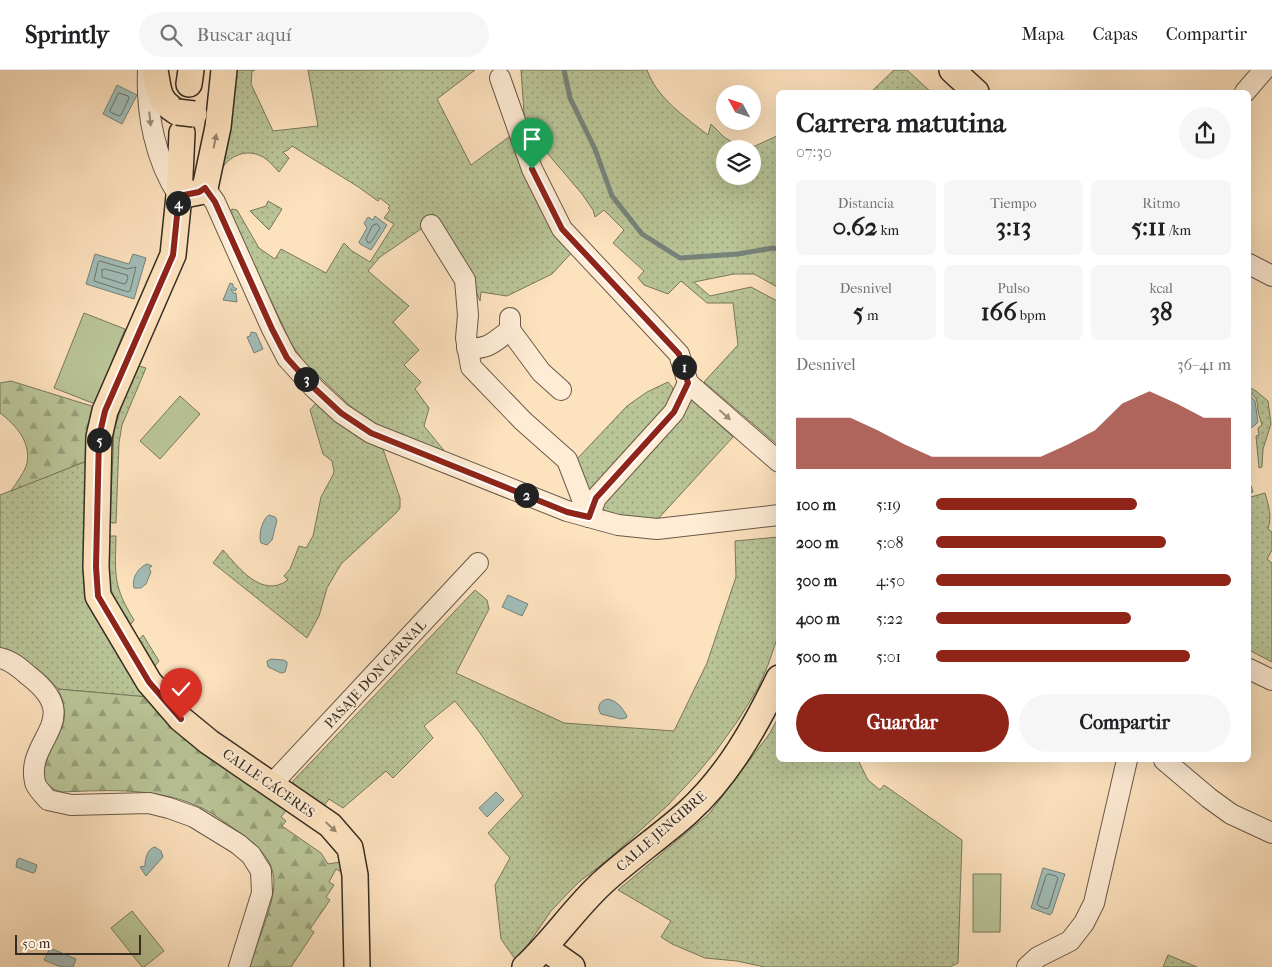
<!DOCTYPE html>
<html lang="es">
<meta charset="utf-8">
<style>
body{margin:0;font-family:"IM FELL French Canon",serif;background:#f6f6f6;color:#202124;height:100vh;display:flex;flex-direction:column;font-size:19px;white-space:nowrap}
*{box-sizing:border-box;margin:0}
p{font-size:16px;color:#757577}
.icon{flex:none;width:28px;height:28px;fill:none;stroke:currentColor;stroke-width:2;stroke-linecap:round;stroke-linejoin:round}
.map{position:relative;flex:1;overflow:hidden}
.drawer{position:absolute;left:776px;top:20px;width:475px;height:672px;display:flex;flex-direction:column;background:#fff;border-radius:8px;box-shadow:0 5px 20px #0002}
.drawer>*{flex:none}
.needle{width:32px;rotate:310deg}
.controls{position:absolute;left:716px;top:15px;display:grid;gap:10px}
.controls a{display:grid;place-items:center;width:45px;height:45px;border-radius:50%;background:#fff;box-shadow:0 5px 20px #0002;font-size:25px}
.scale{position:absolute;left:15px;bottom:12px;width:126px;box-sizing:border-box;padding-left:5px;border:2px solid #362d22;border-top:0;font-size:14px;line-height:18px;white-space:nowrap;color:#362d22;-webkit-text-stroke:4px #feecd5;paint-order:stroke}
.pin{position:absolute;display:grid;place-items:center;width:42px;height:42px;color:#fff;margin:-51px -21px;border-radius:50% 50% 50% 0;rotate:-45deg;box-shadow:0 0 5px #0007}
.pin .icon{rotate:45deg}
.km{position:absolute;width:25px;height:25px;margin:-12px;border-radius:50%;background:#222;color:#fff;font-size:14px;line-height:25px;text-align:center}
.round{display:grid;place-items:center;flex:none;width:52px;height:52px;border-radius:26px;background:#f6f6f6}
.summary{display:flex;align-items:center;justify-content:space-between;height:85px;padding:0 20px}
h1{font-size:28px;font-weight:700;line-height:38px}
.metrics{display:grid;grid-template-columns:repeat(3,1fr);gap:8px;height:85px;padding:5px 20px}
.metrics div{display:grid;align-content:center;border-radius:8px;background:#f6f6f6;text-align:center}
.metrics b{font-size:25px;font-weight:700}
.metrics small{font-size:14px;font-weight:400}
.metrics p{font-size:14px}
.chart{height:140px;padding:10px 20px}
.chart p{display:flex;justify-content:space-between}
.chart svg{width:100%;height:90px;margin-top:5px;fill:#8f2418;opacity:.7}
.primary-button{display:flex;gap:10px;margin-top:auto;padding:10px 20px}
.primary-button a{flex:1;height:58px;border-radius:30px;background:#8f2418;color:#fff;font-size:20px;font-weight:700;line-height:58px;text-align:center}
.primary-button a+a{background:#f6f6f6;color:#202124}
ul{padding:0 20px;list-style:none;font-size:16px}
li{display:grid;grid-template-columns:80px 60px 1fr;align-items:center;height:38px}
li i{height:12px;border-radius:6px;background:#8f2418}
header{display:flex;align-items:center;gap:30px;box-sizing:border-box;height:70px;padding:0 25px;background:#fff;border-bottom:1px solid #e0e0e0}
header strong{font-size:24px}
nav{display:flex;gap:28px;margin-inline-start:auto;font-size:18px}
.search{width:350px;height:45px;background:#f6f6f6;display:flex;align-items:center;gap:12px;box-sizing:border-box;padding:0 18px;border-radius:28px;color:#757577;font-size:19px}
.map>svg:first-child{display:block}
.green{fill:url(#green-dots);stroke:#78785c;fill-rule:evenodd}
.forest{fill:url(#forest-firs);stroke:#78785c}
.pitch{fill:#b9c497;stroke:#78785c}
.water{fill:#a1bdb7;stroke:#76837b}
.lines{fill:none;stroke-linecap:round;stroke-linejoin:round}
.shore{stroke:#6c756c;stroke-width:1}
.stream{stroke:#76837b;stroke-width:5}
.minor-casing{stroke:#685a49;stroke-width:22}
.major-casing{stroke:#362d22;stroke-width:28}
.minor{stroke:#feecd5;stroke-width:20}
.major{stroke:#fde2be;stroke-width:25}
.major-bridge-casing{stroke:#362d22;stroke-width:28;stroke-linecap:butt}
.major-bridge{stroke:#fde2be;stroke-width:25}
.oneway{fill:#9a8c7c}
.oneway2{fill:#9a8870}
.route-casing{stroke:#fff;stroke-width:10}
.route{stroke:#8f2418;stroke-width:6}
.labels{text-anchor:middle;stroke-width:4;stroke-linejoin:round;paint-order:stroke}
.street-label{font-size:14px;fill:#362d22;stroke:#feecd5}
</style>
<header>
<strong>Sprintly</strong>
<div class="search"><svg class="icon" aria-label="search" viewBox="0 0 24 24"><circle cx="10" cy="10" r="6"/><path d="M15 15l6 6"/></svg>Buscar aquí</div>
<nav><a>Mapa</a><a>Capas</a><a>Compartir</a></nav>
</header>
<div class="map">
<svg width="1272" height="897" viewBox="0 0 1272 897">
<defs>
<pattern id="green-dots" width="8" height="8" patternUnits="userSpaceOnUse" patternTransform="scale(1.25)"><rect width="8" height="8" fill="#b9c497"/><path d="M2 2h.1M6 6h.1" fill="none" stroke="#97a07b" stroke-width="1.8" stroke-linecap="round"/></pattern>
<pattern id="forest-firs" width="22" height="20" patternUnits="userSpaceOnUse" patternTransform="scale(1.25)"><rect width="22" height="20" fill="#b9c497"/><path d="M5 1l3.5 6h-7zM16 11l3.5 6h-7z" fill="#97a07b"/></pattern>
</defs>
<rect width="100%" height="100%" fill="#fde2be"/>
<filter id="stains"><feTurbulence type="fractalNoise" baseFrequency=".004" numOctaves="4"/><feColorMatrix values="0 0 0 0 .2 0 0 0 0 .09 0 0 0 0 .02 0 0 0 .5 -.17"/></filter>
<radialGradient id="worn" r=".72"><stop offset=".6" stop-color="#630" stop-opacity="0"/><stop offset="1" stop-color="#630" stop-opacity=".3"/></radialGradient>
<g class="green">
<path d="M228 0H255L252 1 251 14 273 61 318 56 308 0H475L437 29 471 95 513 64 575 179 552 204 507 226 481 222 480 231 470 207 434 150 380 187 368 201 409 236 393 252 419 280 404 295 421 312 415 319 429 338 424 356 446 383 386 359 360 345 304 292 291 273 230 143 232 139 237 140 259 178 275 189 281 179 326 203 344 173 352 181 370 192 394 154 384 148 390 140 388 138 390 136 380 128 378 131 357 116 292 76 288 80 283 82 289 88 279 102C274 97 268 89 261 86 247 79 231 85 223 97L215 95Z"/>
<path d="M521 0H647C657 28 685 47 708 65L711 54 724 67 740 77 755 76 779 65V218L754 204H734L694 212 710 226 751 217 779 232V376L704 312 738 275 733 233H707L681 211 668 224 644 215 638 208 644 201 613 173 624 160 604 140 595 147 593 140 582 124 525 57ZM725 79H752V106H725Z"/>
<path d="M894 0H907L931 22H871Z"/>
<path d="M268 131 282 139 269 160 250 141 266 136Z"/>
<path d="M139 296 146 298 122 355 119 373 116 453H112L110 451 114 360 124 329Z"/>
<path d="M668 312 673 318 668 341 614 402 586 423 577 389 627 336 647 322Z"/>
<path d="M1249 317 1256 321 1268 331 1271 354 1263 379 1262 397 1259 398 1256 366 1259 365 1258 358 1262 355C1261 351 1259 346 1258 341 1257 332 1258 327 1249 323Z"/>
<path d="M691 329 733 367 657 450C637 448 611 451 598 434Z"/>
<path d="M316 333C334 354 359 367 383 379L400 428V438L396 443 341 494 327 518 319 546 307 568 213 493 223 480C239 498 262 529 288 510L284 506 290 499 299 476 306 478 313 466 321 427 333 405 334 401 332 391 323 384 310 340Z"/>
<path d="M89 390 92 539 104 562 148 627 58 619C42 600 23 588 0 579V425Z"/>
<path d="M1249 410 1253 422 1250 423 1251 427 1265 423C1269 437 1272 446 1268 459L1272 462V480L1267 489 1272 493V592L1249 580Z"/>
<path d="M111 466H116C115 505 113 516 134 550L131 554H128C123 545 117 536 113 527 105 509 108 486 109 468Z"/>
<path d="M779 467V563L768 595 758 618 739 649 716 681 695 706 668 735 610 788 579 812 568 823 551 841 527 876 515 889 501 869 495 815 510 788 488 763 523 726 480 663 455 631 424 656 433 668 393 708 386 701 343 738 329 729 323 737 294 717 293 711 475 520 487 530 489 539 456 603 564 653 674 661 707 593 736 507 735 471Z"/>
<path d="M143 565 159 591 154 597 139 570Z"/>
<path d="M779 646V690H858L868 710 880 720 884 715 962 770 958 893 950 897H765L737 891 705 888 672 874 661 867 671 851 618 820 709 744 770 663Z"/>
<path d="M1168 885 1197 897H1163Z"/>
</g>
<g class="forest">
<path d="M11 311 98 338 89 390 11 421C16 413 25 402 27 393 31 372 16 355 0 343V313Z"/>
<path d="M58 619 148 627 288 738 281 747 286 751 282 756 321 783 328 794 346 791 347 805 336 799 329 812 334 815 326 827 330 830 310 859 314 862 291 897H249C256 876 274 834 274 813 274 788 255 773 236 760 226 753 215 745 204 739 160 717 110 720 62 722 22 712 60 672 64 650 66 640 62 628 58 619Z"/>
</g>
<g class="pitch">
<path d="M84 243 125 259 95 334 54 318Z"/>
<path d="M180 326 200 344 160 389 140 371Z"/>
<path d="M973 804H1001L1000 862H973Z"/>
<path d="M132 841 164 881 144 897H142L111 858Z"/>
</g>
<g class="water">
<path d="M117 15 137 25 122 54 103 44Z"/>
<path d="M375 146 387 155 371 180 360 174 359 172 367 158 364 153 368 147 373 150Z"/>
<path d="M95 184 129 194 133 184 146 188 134 229 86 214Z"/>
<path d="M230 213 233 214V217L237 219 235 221 231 219 233 223H236L237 232 223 230Z"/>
<path d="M251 262 256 263 263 279 254 283 247 267 250 266Z"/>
<path d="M1249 324 1255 331 1258 352 1254 356 1249 359Z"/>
<path d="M269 445 275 447 277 450 272 470 267 475 261 473C258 466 262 449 269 445Z"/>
<path d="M147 494 152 496 149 498 151 502 146 514 141 518H134C131 508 139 497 147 494Z"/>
<path d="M508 525 528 534 522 546 502 537Z"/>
<path d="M271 589 284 590 287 592V595L285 602 281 603 268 597 267 591Z"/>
<path d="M608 629C619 632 622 638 627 646L626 648 621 649 601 644C596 637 600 630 608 629Z"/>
<path d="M496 722 504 730 487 747 479 738Z"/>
<path d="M155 777 161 781 163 787 146 806 140 797 145 796C145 789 147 779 155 777Z"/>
<path d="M19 788 37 795 35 802 33 803 16 797 17 790Z"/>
<path d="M1043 798 1065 804 1052 843 1050 845 1031 838Z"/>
<path d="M50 878 76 889 73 897H61L44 890Z"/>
</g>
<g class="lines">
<g class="shore">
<path d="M119 23 128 26 129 28 121 45 119 46 112 43 110 41Z"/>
<path d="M377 154 380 158 371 172 368 173 366 169 372 156Z"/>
<path d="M100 191 127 199 136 197 130 221 128 222 94 211 98 193Z"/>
<path d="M105 199 127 205 128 208 126 213 124 214 102 207V200Z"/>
<path d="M1048 804 1056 806 1058 808 1049 837 1047 839 1039 836 1037 834 1046 806Z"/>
</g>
<path class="stream" d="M564 0 570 28 595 79 612 126 642 164 680 188 738 184 773 178 779 179"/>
<defs>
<g id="minor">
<path d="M148 0C146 43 155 90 179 126"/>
<path d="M500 8 532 99 562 159 679 284 688 313 674 342 596 428 589 447"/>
<path d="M1245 22 1264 0"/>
<path d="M205 118 215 132 272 259 287 288 314 318 341 343 371 363 567 441 618 455 657 459 779 445"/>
<path d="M431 155 465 210 468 245 466 268 471 297 523 351 567 390 589 447"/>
<path d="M1249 194 1272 206"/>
<path d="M510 260 541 302 561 320"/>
<path d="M467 278C488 280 494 272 510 260V248"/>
<path d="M688 313 779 392"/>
<path d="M0 588C11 590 21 599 29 606 86 650 25 669 35 712 36 718 44 725 48 730L71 735 149 733 169 738 194 747 238 774 251 785 261 801 262 823 239 897"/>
<path d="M1249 599 1272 610"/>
<path d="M1164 690 1209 728 1231 744 1272 763"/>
<path d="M271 715 478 493"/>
<path d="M1027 897 1038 887 1070 871 1084 853 1094 833 1127 690"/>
</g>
<g id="major">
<path d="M155 0C159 21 157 30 177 42"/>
<path d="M952 0 976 22"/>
<path d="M189 14 191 0"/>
<path d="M182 63 179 126 173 185 105 341 99 367 96 497 98 526 149 612 181 649 209 672 330 755 350 778 355 805 357 897"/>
<path d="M179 126 199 122 205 118 218 57 224 0"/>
<path d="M545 878 572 897"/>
<path d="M525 897C553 871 574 839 602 813 629 788 660 767 687 743 728 706 755 657 779 608"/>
</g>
</defs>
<use href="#minor" class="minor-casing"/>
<use href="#major" class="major-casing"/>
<use href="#minor" class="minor"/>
<use href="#major" class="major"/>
<defs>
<path id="major-bridge" d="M177 42 194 44"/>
</defs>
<use href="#major-bridge" class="major-bridge-casing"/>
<use href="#major-bridge" class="major-bridge"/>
</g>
<defs><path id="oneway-solid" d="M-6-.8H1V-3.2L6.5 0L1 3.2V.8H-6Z" transform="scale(1.25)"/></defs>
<g class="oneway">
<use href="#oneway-solid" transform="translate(150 49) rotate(84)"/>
<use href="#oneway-solid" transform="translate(725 345) rotate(41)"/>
</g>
<g class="oneway2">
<use href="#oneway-solid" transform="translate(215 71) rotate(-79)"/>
<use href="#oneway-solid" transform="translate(331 757) rotate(43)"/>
</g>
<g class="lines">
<defs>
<path id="route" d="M181 649 149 612 98 526 96 497 99 367 105 341 173 185 179 126 199 122 205 118 215 132 272 259 287 288 314 318 341 343 371 363 567 442 589 447 596 428 674 342 688 313 679 284 562 159 532 99"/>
</defs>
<use href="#route" class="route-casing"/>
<use href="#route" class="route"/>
</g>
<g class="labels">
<g class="street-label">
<text transform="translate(375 604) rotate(-47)" y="5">PASAJE DON CARNAL</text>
<text transform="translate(269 713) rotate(35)" y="5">CALLE CÁCERES</text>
<text transform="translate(661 761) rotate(-41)" y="5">CALLE JENGIBRE</text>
</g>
</g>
<rect width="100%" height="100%" filter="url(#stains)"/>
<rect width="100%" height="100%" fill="url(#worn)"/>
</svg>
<div class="controls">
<a><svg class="needle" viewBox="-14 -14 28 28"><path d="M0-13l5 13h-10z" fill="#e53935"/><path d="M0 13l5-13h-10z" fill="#757577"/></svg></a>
<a><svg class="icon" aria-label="layers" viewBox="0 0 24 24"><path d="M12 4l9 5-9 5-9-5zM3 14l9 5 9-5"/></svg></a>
</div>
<div class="scale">50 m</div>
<div class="pin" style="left:532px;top:99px;background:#1e9e55"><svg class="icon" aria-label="arrive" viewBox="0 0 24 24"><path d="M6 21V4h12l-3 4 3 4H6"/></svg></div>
<div class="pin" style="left:181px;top:649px;background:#d93025"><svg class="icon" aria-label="check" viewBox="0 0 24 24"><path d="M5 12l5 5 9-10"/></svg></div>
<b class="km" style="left:684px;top:297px">1</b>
<b class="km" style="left:526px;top:425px">2</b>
<b class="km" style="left:306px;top:309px">3</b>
<b class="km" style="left:178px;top:133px">4</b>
<b class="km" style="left:99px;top:370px">5</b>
<section class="drawer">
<div class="summary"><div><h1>Carrera matutina</h1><p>07:30</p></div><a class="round"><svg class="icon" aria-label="share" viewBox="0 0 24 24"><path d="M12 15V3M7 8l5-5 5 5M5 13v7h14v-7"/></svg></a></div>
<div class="metrics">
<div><p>Distancia</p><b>0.62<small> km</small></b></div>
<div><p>Tiempo</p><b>3:13</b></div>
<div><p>Ritmo</p><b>5:11<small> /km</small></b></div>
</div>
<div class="metrics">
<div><p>Desnivel</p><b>5<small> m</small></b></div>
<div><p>Pulso</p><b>166<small> bpm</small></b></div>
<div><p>kcal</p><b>38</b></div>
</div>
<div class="chart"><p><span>Desnivel</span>36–41 m</p>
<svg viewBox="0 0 160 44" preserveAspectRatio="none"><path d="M0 44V19L10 19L20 19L30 25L40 32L50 38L60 38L70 38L80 38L90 38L100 32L110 25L120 12L130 6L140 12L150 19L160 19V44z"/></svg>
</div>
<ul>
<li><b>100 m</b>5:19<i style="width:68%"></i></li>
<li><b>200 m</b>5:08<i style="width:78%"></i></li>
<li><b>300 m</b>4:50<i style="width:100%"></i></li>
<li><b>400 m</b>5:22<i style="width:66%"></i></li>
<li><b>500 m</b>5:01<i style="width:86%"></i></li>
</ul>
<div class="primary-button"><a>Guardar</a><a>Compartir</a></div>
</section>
</div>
